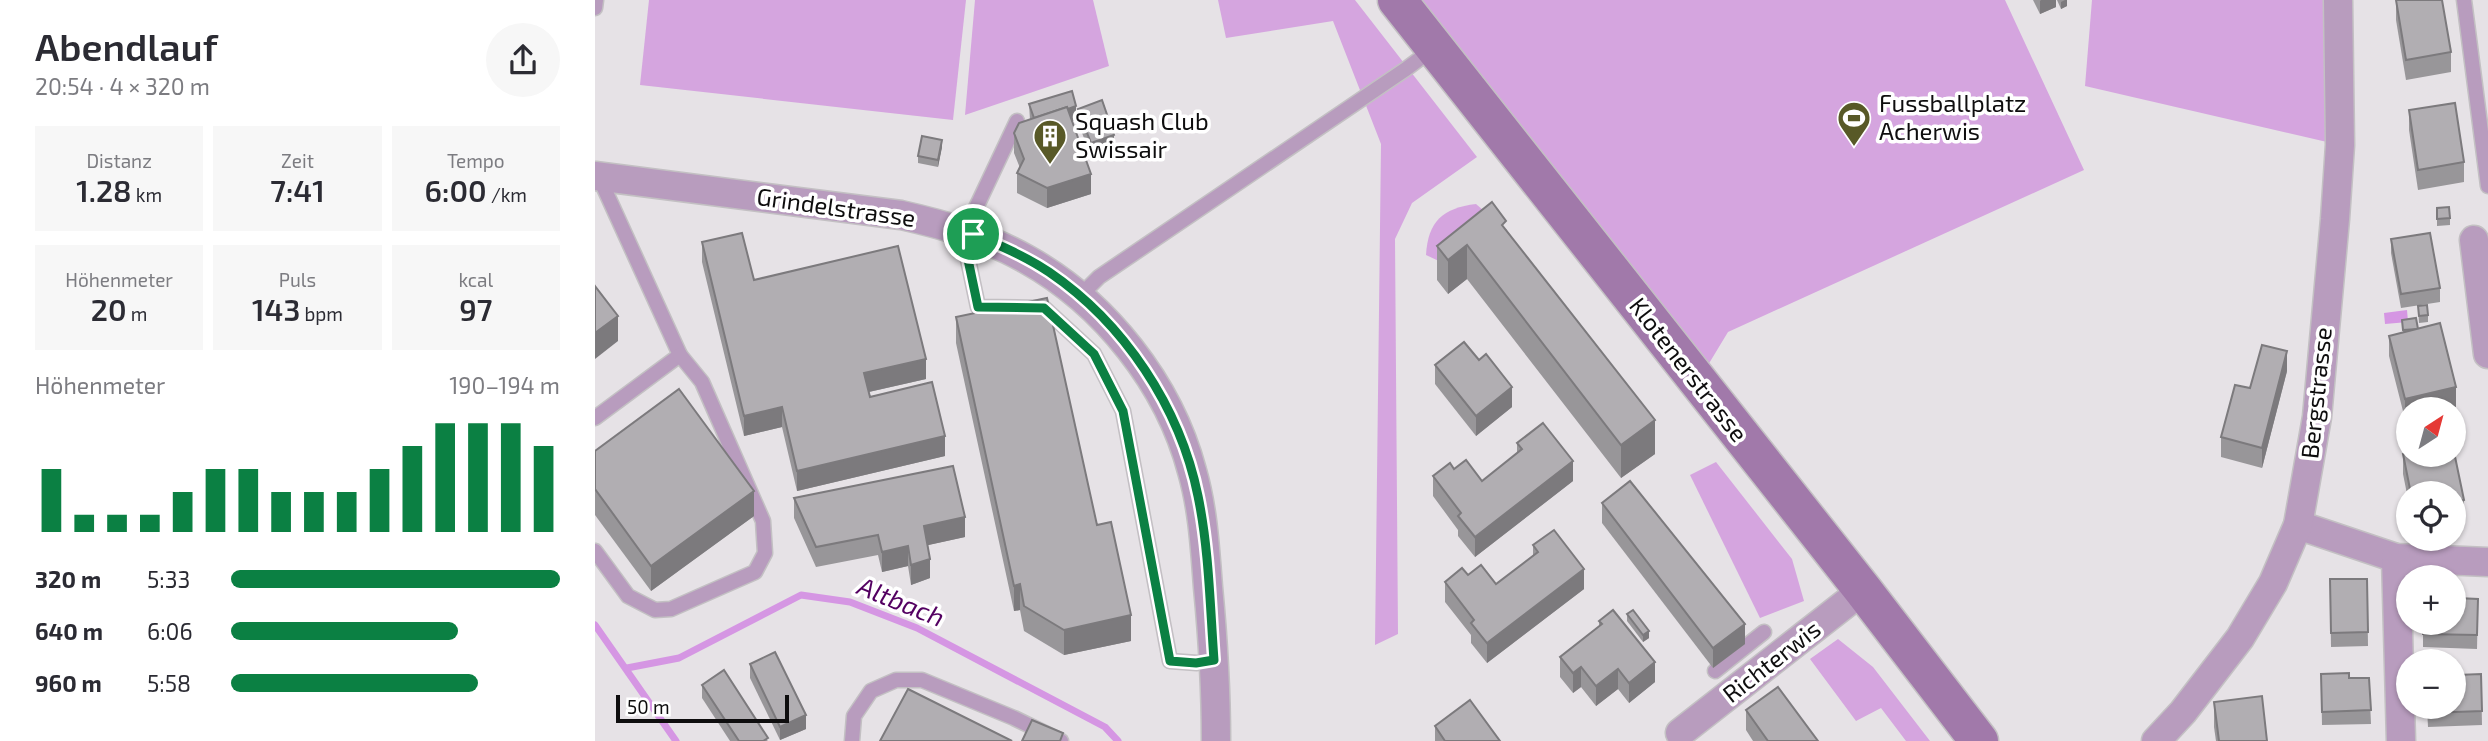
<!DOCTYPE html>
<html lang="de">
<meta charset="utf-8">
<style>
body{margin:0;font-family:"Exo 2",sans-serif;background:#f7f7f7;color:#2b2b33;height:100vh;display:flex;flex-direction:column;font-size:26px;white-space:nowrap}
*{box-sizing:border-box;margin:0}
p{font-size:23px;color:#7c7c81}
.icon{flex:none;width:38px;height:38px;fill:none;stroke:currentColor;stroke-width:2;stroke-linecap:round;stroke-linejoin:round}
.map{position:relative;flex:1;overflow:hidden}
.sheet{display:flex;flex-direction:column;background:#fff;width:595px}
.sheet>*{flex:none}
.needle{width:46px;rotate:36deg}
.fabs{position:absolute;left:1801px;top:397px;display:grid;gap:14px}
.fabs a{display:grid;place-items:center;width:70px;height:70px;border-radius:50%;background:#fff;box-shadow:0 2px 5px #0004;font-size:35px}
.scale{position:absolute;left:21px;bottom:18px;width:173px;box-sizing:border-box;padding-left:7px;border:4px solid #0e0d0e;border-top:0;font-size:19px;line-height:24px;white-space:nowrap;color:#0e0d0e;-webkit-text-stroke:5px #fff;paint-order:stroke}
.pin{position:absolute;display:grid;place-items:center;width:60px;height:60px;color:#fff;margin:-30px;border:4px solid #fff;border-radius:50%;box-shadow:0 2px 7px #0007}
.round{display:grid;place-items:center;flex:none;width:74px;height:74px;border-radius:37px;background:#f7f7f7}
.overview{display:flex;align-items:center;justify-content:space-between;height:119px;padding:0 35px}
h1{font-size:38px;font-weight:600;line-height:52px}
.figures{display:grid;grid-template-columns:repeat(3,1fr);gap:10px;height:119px;padding:7px 35px}
.figures div{display:grid;align-content:center;border-radius:0px;background:#f7f7f7;text-align:center}
.figures b{font-size:30px;font-weight:600}
.figures small{font-size:19px;font-weight:400}
.figures p{font-size:19px}
.chart{height:196px;padding:14px 35px}
.chart p{display:flex;justify-content:space-between}
.chart svg{width:100%;height:126px;margin-top:7px;stroke:#0b8043;stroke-width:6}
ul{padding:0 35px;list-style:none;font-size:23px}
li{display:grid;grid-template-columns:112px 84px 1fr;align-items:center;height:52px}
li i{height:18px;border-radius:9px;background:#0b8043}
main{display:flex;flex:1;min-height:0}
.map>svg:first-child{display:block}
.green{fill:#d5a5df}
.water{fill:#d596e3}
.lines{fill:none;stroke-linecap:round;stroke-linejoin:round}
.stream{stroke:#d596e3;stroke-width:7}
.lane-casing{stroke:#c3c0c3;stroke-width:17}
.street-casing{stroke:#c3c0c3;stroke-width:31}
.secondary-casing{stroke:#c3c0c3;stroke-width:41}
.lane{stroke:#b89cbe;stroke-width:14}
.street{stroke:#b89cbe;stroke-width:28}
.secondary{stroke:#a179aa;stroke-width:38}
.wall{fill:#989699}
.shaded-wall{fill:#7c7a7d}
.building{fill:#b1aeb2;stroke:#7c7a7d;stroke-width:2}
.route-casing{stroke:#fff;stroke-width:14}
.route{stroke:#0b8043;stroke-width:9}
.labels{text-anchor:middle;stroke-width:7;stroke-linejoin:round;paint-order:stroke}
.poi-label{font-size:24px;fill:#0e0d0e;stroke:#fff;text-anchor:start}
.street-label{font-size:24px;fill:#0e0d0e;stroke:#fff}
.water-label{font-size:26px;font-style:italic;fill:#530061;stroke:#fff}
</style>
<main>
<section class="sheet">
<div class="overview"><div><h1>Abendlauf</h1><p>20:54 · 4 × 320 m</p></div><a class="round"><svg class="icon" aria-label="share" viewBox="0 0 24 24"><path d="M12 15V3M7 8l5-5 5 5M5 13v7h14v-7"/></svg></a></div>
<div class="figures">
<div><p>Distanz</p><b>1.28<small> km</small></b></div>
<div><p>Zeit</p><b>7:41</b></div>
<div><p>Tempo</p><b>6:00<small> /km</small></b></div>
</div>
<div class="figures">
<div><p>Höhenmeter</p><b>20<small> m</small></b></div>
<div><p>Puls</p><b>143<small> bpm</small></b></div>
<div><p>kcal</p><b>97</b></div>
</div>
<div class="chart"><p><span>Höhenmeter</span>190–194 m</p>
<svg viewBox="0 0 160 44" preserveAspectRatio="none"><path d="M5 44V22M15 44V38M25 44V38M35 44V38M45 44V30M55 44V22M65 44V22M75 44V30M85 44V30M95 44V30M105 44V22M115 44V14M125 44V6M135 44V6M145 44V6M155 44V14"/></svg>
</div>
<ul>
<li><b>320 m</b>5:33<i style="width:100%"></i></li>
<li><b>640 m</b>6:06<i style="width:69%"></i></li>
<li><b>960 m</b>5:58<i style="width:75%"></i></li>
</ul>
</section>
<div class="map">
<svg width="1893" height="741" viewBox="0 0 1893 741">
<rect width="100%" height="100%" fill="#e6e2e6"/>
<g class="green">
<path d="M54 0H371L358 120 45 85Z"/>
<path d="M380 0H498L514 66 370 115Z"/>
<path d="M623 0H760L882 157 817 203 800 239 803 634 780 645 786 144 738 21 631 38Z"/>
<path d="M822 0H1410L1489 170 1133 332 1110 370Z"/>
<path d="M1497 0H1743L1745 145 1490 86Z"/>
<path d="M881 204 889 211 846 262 831 255C833 221 848 208 881 204Z"/>
<path d="M1121 462 1197 559 1209 601 1165 618 1095 475Z"/>
<path d="M1243 639 1278 667 1335 741H1311L1286 708 1261 721 1215 659Z"/>
</g>
<path class="water" d="M1812 310 1813 322 1790 324 1789 313Z"/>
<g class="lines">
<g class="stream">
<path d="M0 625 81 741"/>
<path d="M32 668 84 658 206 595 255 602 322 628 510 727 523 741"/>
</g>
<defs>
<g id="lane">
<path d="M1869 0 1893 186"/>
<path d="M0 8 1 0"/>
<path d="M370 231 422 121"/>
<path d="M378 234 371 250 383 307 449 308 499 354 528 411 575 661 602 663 619 660"/>
<path d="M485 296 504 277 811 69 839 48"/>
<path d="M0 418 85 355 4 177"/>
<path d="M0 551 33 596 60 610 76 609 160 572 170 553 168 521 107 382 85 355"/>
<path d="M1120 671 1169 632"/>
<path d="M257 741 259 716 276 691 301 680H327L419 718 466 741"/>
</g>
<g id="street">
<path d="M0 176 306 215C350 225 392 237 431 259 510 303 574 384 597 471 608 509 610 548 613 587 618 639 621 689 621 741"/>
<path d="M1879 240 1893 354"/>
<path d="M1703 525 1801 558 1893 562"/>
<path d="M1801 558 1806 741"/>
<path d="M1085 733 1268 590"/>
<path d="M1561 741 1588 712 1645 638 1678 583 1703 525 1722 417 1740 219 1745 145 1743 0"/>
</g>
<path id="secondary" d="M802 0 1268 590 1384 741"/>
</defs>
<use href="#lane" class="lane-casing"/>
<use href="#street" class="street-casing"/>
<use href="#secondary" class="secondary-casing"/>
<use href="#lane" class="lane"/>
<use href="#street" class="street"/>
<use href="#secondary" class="secondary"/>
</g>
<g class="wall">
<path d="M1438 0H1461V7L1445 14Z"/>
<path d="M1462 0H1472V6L1466 9Z"/>
<path d="M1801 0 1856 52V72L1811 80 1801 20Z"/>
<path d="M434 104 481 120 477 121 496 194 452 208 422 193V173L425 168 419 153V133L435 120Z"/>
<path d="M483 109 519 148 496 157 483 122Z"/>
<path d="M1814 110 1869 162V182L1823 190 1814 130Z"/>
<path d="M347 147 343 167 323 163V156Z"/>
<path d="M1842 208 1855 218V225L1842 226Z"/>
<path d="M911 229 1060 454 1026 478 872 279 853 294 842 280V246Z"/>
<path d="M1796 239 1845 288V302L1806 308 1796 253Z"/>
<path d="M107 242 159 280 331 379 274 392 275 397 350 456 202 491 187 427 149 436 107 262Z"/>
<path d="M1823 306 1833 315V322L1824 323Z"/>
<path d="M361 317 502 525 536 641 469 655 429 631 425 610 419 611 361 343Z"/>
<path d="M1807 320 1823 329 1861 407 1810 419 1794 356V336L1808 332Z"/>
<path d="M840 365 917 407 881 436 840 384Z"/>
<path d="M1692 371 1667 468 1626 457V437L1655 388Z"/>
<path d="M922 443 978 481 880 557 863 536V530L838 496V476L859 469 887 481 922 453Z"/>
<path d="M0 451 159 516 56 591 0 515Z"/>
<path d="M1808 454 1869 500V520L1858 522V494H1813V499L1808 474Z"/>
<path d="M199 498 370 537 333 545 335 578 316 585 313 566 287 572 283 555 221 567 199 518Z"/>
<path d="M1007 503 1150 644 1118 668 1007 523Z"/>
<path d="M938 545 989 589 892 663 876 643V635L850 602V582L873 575 901 584 938 556Z"/>
<path d="M1735 579H1772L1773 646 1736 647Z"/>
<path d="M1862 598 1883 599 1882 649 1828 647V634Z"/>
<path d="M1032 614 1054 638 1048 642 1032 621Z"/>
<path d="M1004 621 1060 682 1034 703 1023 689 1001 706 986 687 978 693 965 677V657L1004 626Z"/>
<path d="M155 664 211 729 185 740 155 678Z"/>
<path d="M1726 674 1754 678H1774L1776 724 1727 725Z"/>
<path d="M1886 674 1887 725 1833 727 1832 707 1862 675Z"/>
<path d="M107 685 173 741H135L107 698Z"/>
<path d="M1619 702 1672 741H1621L1619 727Z"/>
<path d="M1151 710 1223 741H1158L1151 730Z"/>
<path d="M840 726 905 741H840Z"/>
</g>
<g class="shaded-wall">
<path d="M1446 0H1461V7L1445 14V1Z"/>
<path d="M1470 0H1472V6L1466 9V2Z"/>
<path d="M481 106V120L439 133V119Z"/>
<path d="M519 135V148L496 157V143Z"/>
<path d="M347 140V147L343 167V160Z"/>
<path d="M496 174V194L452 208V188Z"/>
<path d="M872 245V279L853 294V260Z"/>
<path d="M23 316V341L0 359V333Z"/>
<path d="M1692 351V371L1667 468V448Z"/>
<path d="M331 359V379L269 393V373Z"/>
<path d="M917 387V407L881 436V416Z"/>
<path d="M1861 387V407L1851 410H1813V419H1810V399Z"/>
<path d="M187 407V427L149 436V416Z"/>
<path d="M1060 420V454L1026 478V445Z"/>
<path d="M350 436V456L202 491V471Z"/>
<path d="M978 461V481L880 557V537Z"/>
<path d="M159 491V516L56 591V566Z"/>
<path d="M370 517V537L329 546V526Z"/>
<path d="M313 546V566L287 572V552Z"/>
<path d="M335 559V578L316 585V565Z"/>
<path d="M989 569V589L892 663V643Z"/>
<path d="M425 584V610L419 611V586Z"/>
<path d="M536 615V641L469 655V630Z"/>
<path d="M1150 624V644L1118 668V648Z"/>
<path d="M1054 631V638L1048 642V635Z"/>
<path d="M1060 662V682L1034 703V683Z"/>
<path d="M986 667V687L978 693V673Z"/>
<path d="M1023 669V689L1001 706V686Z"/>
<path d="M211 715V729L185 740V727Z"/>
</g>
<g class="building">
<path d="M1801 0H1847L1856 52 1811 60Z"/>
<path d="M477 91 481 106 473 109 472 107 439 118 434 104Z"/>
<path d="M507 100 519 135 496 143 483 109Z"/>
<path d="M1860 103 1869 162 1823 170 1814 110Z"/>
<path d="M472 107 496 174 452 188 422 173 429 159 419 133 424 123Z"/>
<path d="M327 136 347 140 343 160 323 156Z"/>
<path d="M897 202 911 221 907 225 1060 420 1026 445 872 245 853 260 842 246Z"/>
<path d="M1854 207 1855 218 1842 219V208Z"/>
<path d="M147 233 159 280 303 246 331 359 269 373 275 397 337 382 350 436 202 471 187 407 149 416 107 242Z"/>
<path d="M1835 233 1845 288 1806 294 1796 239Z"/>
<path d="M0 286 23 316 0 333Z"/>
<path d="M452 298 502 525 516 522 536 615 469 630 429 606 425 584 419 586 361 317Z"/>
<path d="M1832 305 1833 315 1824 316 1823 306Z"/>
<path d="M1821 318 1823 329 1808 330 1807 320Z"/>
<path d="M1845 323 1861 387 1810 399 1794 336Z"/>
<path d="M869 342 884 360 891 354 917 387 881 416 840 365Z"/>
<path d="M1667 345 1692 351 1667 448 1626 437 1640 385 1655 388Z"/>
<path d="M84 389 159 491 56 566 0 489V451Z"/>
<path d="M948 423 978 461 880 537 863 516 866 513 838 476 855 463 859 469 871 460 887 481 927 449 922 443Z"/>
<path d="M1858 447 1869 500 1858 502V494H1816L1808 454 1813 453V455H1858Z"/>
<path d="M358 466 370 517 329 526 335 559 316 565 313 546 287 552 283 535 221 547 199 498Z"/>
<path d="M1035 481 1150 624 1118 648 1007 503Z"/>
<path d="M959 530 989 569 892 643 876 623 879 620 850 582 867 568 873 575 886 565 901 584 943 552 938 545Z"/>
<path d="M1735 579H1772L1773 632 1736 633Z"/>
<path d="M1858 593H1862V598L1883 599 1882 635 1828 634V623H1858Z"/>
<path d="M1018 610 1060 662 1034 683 1023 669 1001 686 986 667 978 673 965 657 1007 624 1004 621Z"/>
<path d="M1038 610 1054 631 1048 635 1032 614Z"/>
<path d="M180 652 211 715 185 727 155 664Z"/>
<path d="M129 670 173 738 168 741H144L107 685Z"/>
<path d="M1858 671H1862V675L1886 674 1887 711 1833 713V707H1858Z"/>
<path d="M1754 673V678H1774L1776 710 1727 712 1726 674Z"/>
<path d="M1183 687 1223 741H1173L1151 710Z"/>
<path d="M313 689 417 741H285Z"/>
<path d="M1667 696 1672 741H1624L1619 702Z"/>
<path d="M875 700 905 741H850L840 726Z"/>
<path d="M437 720 468 733 465 741H427Z"/>
</g>
<g class="lines">
<defs>
<path id="route" d="M378 234C404 245 430 256 454 272 529 323 585 407 603 496 614 549 615 606 619 660L601 663 575 661 528 411 499 354 449 308 383 307 371 250Z"/>
</defs>
<use href="#route" class="route-casing"/>
<use href="#route" class="route"/>
</g>
<defs>
<symbol id="stadium-pin" viewBox="-11 -11 22 30"><path d="M0 17L-7.5 6A9.5 9.5 0 1 1 7.5 6Z" fill="#585927" stroke="#fff"/><path d="M0-5a6.5 5 0 1 0 0 10a6.5 5 0 1 0 0-10ZM-3.5-1.8h7v3.6h-7Z" fill="#fff"/></symbol>
<symbol id="building-pin" viewBox="-11 -11 22 30"><path d="M0 17L-7.5 6A9.5 9.5 0 1 1 7.5 6Z" fill="#585927" stroke="#fff"/><path d="M-4-6H4V6H1V3H-1V6H-4ZM-2.5-4.3h1.7v1.8h-1.7ZM.8-4.3h1.7v1.8H.8ZM-2.5-1h1.7V.8h-1.7ZM.8-1h1.7V.8H.8Z" fill="#fff"/></symbol>
</defs>
<g fill-rule="evenodd">
<use href="#stadium-pin" x="1240" y="99" width="38" height="52"/>
<use href="#building-pin" x="436" y="117" width="38" height="52"/>
</g>
<g class="labels">
<g class="poi-label">
<text x="1284" y="112">Fussballplatz<tspan x="1284" dy="28">Acherwis</tspan></text>
<text x="480" y="130">Squash Club<tspan x="480" dy="28">Swissair</tspan></text>
</g>
<g class="street-label">
<text transform="translate(241 208) rotate(8)" y="8">Grindelstrasse</text>
<text transform="translate(1093 370) rotate(52)" y="8">Klotenerstrasse</text>
<text transform="translate(1722 393) rotate(-84)" y="8">Bergstrasse</text>
<text transform="translate(1177 662) rotate(-38)" y="8">Richterwis</text>
</g>
<g class="water-label">
<text transform="translate(306 602) rotate(22)" y="9">Altbach</text>
</g>
</g>
</svg>
<div class="fabs">
<a><svg class="needle" viewBox="-14 -14 28 28"><path d="M0-13l5 13h-10z" fill="#e53935"/><path d="M0 13l5-13h-10z" fill="#7c7c81"/></svg></a>
<a><svg class="icon" aria-label="locate" viewBox="0 0 24 24"><circle cx="12" cy="12" r="6"/><path d="M12 2v4M12 18v4M2 12h4M18 12h4"/></svg></a>
<a>+</a>
<a>−</a>
</div>
<div class="scale">50 m</div>
<div class="pin" style="left:378px;top:234px;background:#1e9e55"><svg class="icon" aria-label="arrive" viewBox="0 0 24 24"><path d="M6 21V4h12l-3 4 3 4H6"/></svg></div>
</div>
</main>
